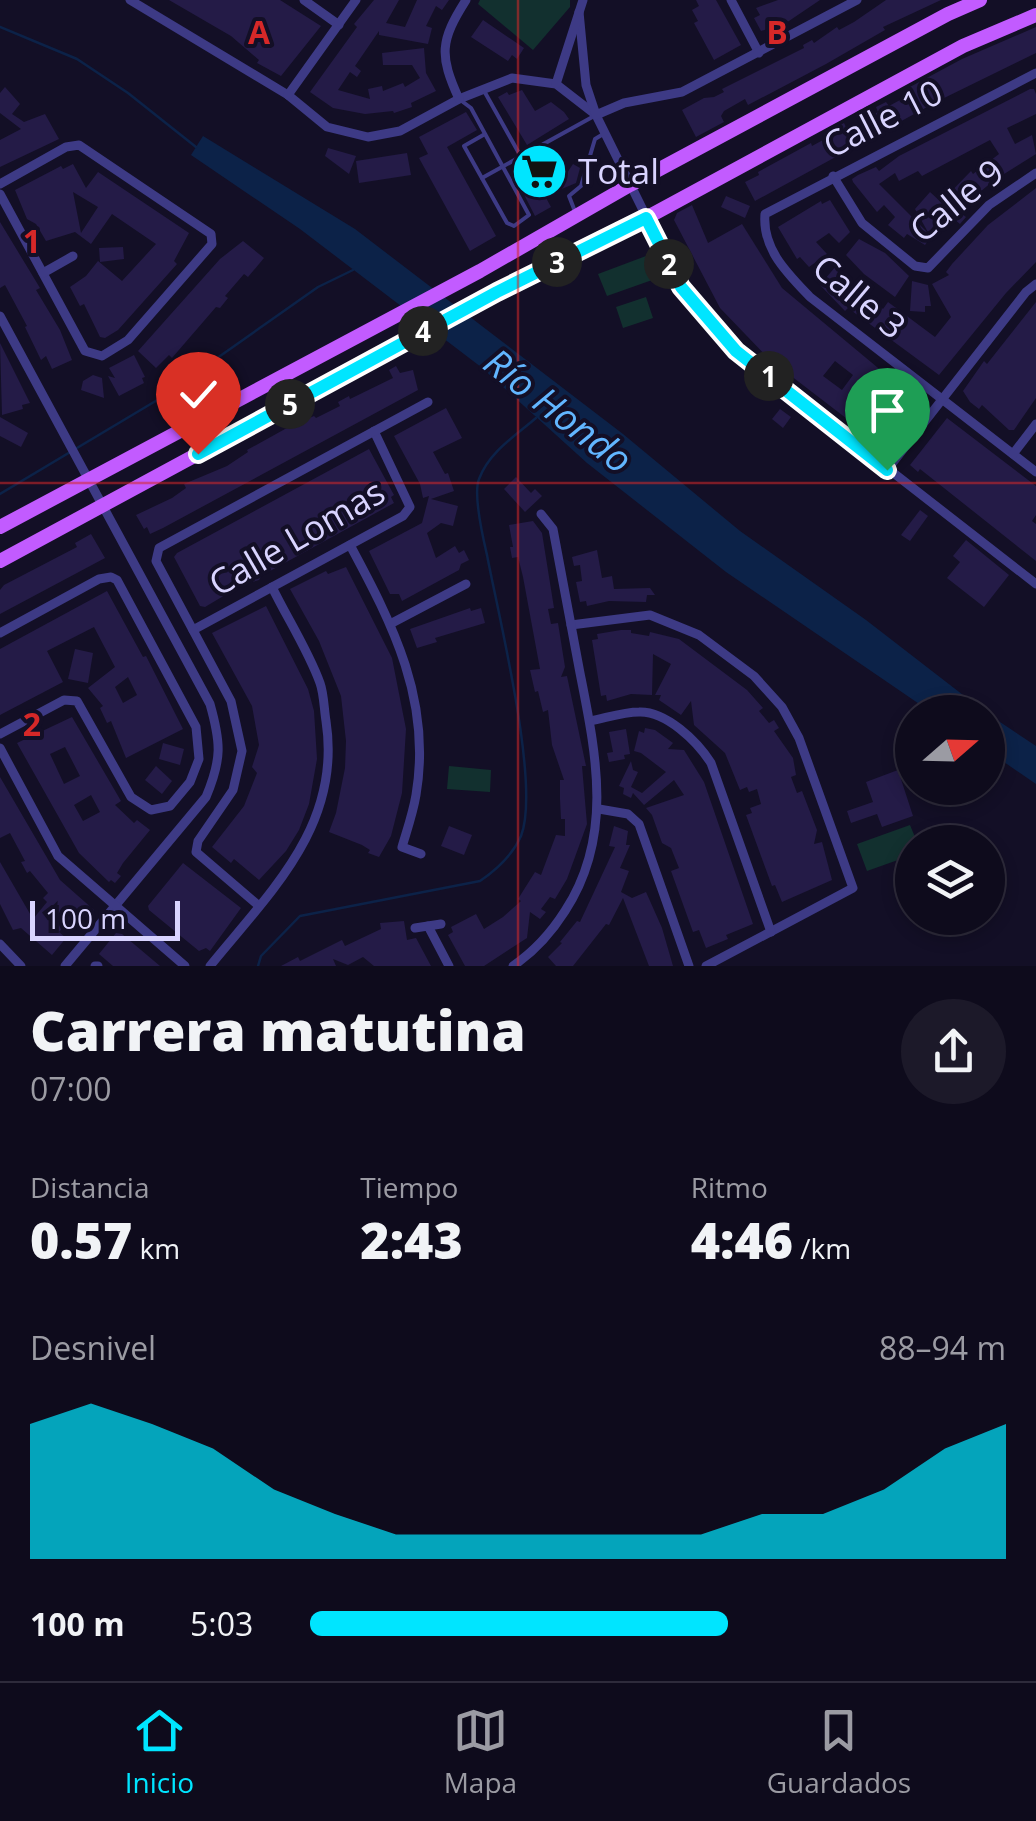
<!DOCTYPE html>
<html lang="es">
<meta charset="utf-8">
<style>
body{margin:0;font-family:"Open Sans",sans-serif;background:#1c1929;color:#f1f3f6;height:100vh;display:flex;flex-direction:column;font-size:38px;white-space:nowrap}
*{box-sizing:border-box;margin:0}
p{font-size:32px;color:#9b9ba3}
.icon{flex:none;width:55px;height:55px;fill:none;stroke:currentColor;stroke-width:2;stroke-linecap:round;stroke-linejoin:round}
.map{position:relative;height:966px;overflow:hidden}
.drawer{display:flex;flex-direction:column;background:#0e0b1c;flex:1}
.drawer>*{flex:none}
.needle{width:65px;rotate:70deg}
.buttons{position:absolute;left:895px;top:695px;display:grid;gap:20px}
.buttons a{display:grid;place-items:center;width:110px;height:110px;border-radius:50%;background:#0e0b1c;box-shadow:0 5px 15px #0003,0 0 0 2px #2e2b3b;font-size:50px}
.scale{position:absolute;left:30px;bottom:25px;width:150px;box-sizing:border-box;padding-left:10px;border:5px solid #d9d4ff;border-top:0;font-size:28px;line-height:35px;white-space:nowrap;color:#d9d4ff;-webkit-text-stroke:8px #130f26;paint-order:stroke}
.pin{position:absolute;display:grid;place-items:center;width:85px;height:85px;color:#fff;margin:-102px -42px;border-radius:50% 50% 50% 0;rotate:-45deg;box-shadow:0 0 10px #0007}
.pin .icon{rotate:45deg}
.km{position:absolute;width:50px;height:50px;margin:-25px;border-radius:50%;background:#222;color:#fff;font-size:28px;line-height:50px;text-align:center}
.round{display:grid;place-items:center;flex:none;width:105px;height:105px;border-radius:52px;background:#1c1929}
.overview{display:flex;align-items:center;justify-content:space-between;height:170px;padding:0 30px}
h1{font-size:55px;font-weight:800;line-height:75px}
.metrics{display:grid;grid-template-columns:repeat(3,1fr);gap:15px;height:170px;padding:10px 30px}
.metrics div{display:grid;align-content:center}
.metrics b{font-size:50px;font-weight:800}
.metrics small{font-size:28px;font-weight:400}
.metrics p{font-size:28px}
.chart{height:280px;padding:20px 30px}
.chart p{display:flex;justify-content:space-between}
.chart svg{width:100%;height:180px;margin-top:10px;fill:#00e5ff;opacity:.7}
ul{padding:0 30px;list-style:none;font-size:32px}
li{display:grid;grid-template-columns:160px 120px 1fr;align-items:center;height:75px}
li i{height:25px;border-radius:12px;background:#00e5ff}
.tabs{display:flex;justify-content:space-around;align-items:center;height:140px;border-top:2px solid #2e2b3b;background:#0e0b1c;font-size:28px;color:#9b9ba3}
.tabs a{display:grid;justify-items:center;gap:5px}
.tabs .selected{color:#00e5ff}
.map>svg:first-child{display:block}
.green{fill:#12302f}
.water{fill:#0c2248}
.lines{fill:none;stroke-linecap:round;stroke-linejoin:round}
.stream{stroke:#0c2248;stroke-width:2.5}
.building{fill:#241b47;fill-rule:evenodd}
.lane{stroke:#3d3a85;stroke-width:4}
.street{stroke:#3d3a85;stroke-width:9}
.primary{stroke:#c25bff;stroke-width:14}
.route-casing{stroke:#fff;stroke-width:20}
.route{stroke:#00e5ff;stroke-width:12}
.grid{fill:none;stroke:#d62828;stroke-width:2.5;stroke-opacity:0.55}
.labels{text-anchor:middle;stroke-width:8;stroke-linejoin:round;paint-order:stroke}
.street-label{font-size:35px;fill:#d9d4ff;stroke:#130f26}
.poi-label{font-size:35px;fill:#d9d4ff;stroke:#130f26;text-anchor:start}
.water-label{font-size:38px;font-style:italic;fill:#62b6ff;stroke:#130f26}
.grid-label{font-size:32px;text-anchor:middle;font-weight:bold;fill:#d62828;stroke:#130f26;stroke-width:8;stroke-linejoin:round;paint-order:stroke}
</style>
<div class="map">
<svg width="1036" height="966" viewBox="0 0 1036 966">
<rect width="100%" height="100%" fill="#130f26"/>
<g class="green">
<path d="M480 0H570V7L533 50 478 4Z"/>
<path d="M646 256 655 279 607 296 598 274Z"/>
<path d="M646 297 653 318 623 328 616 307Z"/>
<path d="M449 766 491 770 490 792 447 789Z"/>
<path d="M910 825 917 842H912V855L867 871 857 844Z"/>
</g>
<g class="water">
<path d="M203 136 355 229 623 434 740 531 866 620 985 712H931L726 572 587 463 481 367 300 229 191 155Z"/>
<path d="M988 714 1036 746V784L988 751Z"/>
</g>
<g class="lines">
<g class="stream">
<path d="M0 27 77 59 128 93 196 147"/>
<path d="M0 494 159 399 318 287 353 270"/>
<path d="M258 966 261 956 300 916 480 881C496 870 513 854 521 836 541 785 498 614 487 555 483 538 473 494 479 479 489 452 515 436 536 418"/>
</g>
</g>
<g class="building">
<path d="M169 0H280L321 26 281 76 257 63 259 60 231 36Z"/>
<path d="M374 0H399L386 23 405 27 417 0H449L442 10 436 6 426 26 432 28 428 44 379 35V31L355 66 361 71 357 77 350 72 338 90 370 99 368 89 382 86 383 91 403 83 405 87 420 78 412 65H383L382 53 424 48 426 73 436 91 411 103 412 107 394 113 393 111 365 114 333 108 310 92 357 27 354 24Z"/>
<path d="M696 0H716L741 45 714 60 694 23 698 21 692 10 699 6Z"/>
<path d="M778 0H820L786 23 761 31 754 18 760 15 756 8Z"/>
<path d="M886 0H941L883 27 885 30 826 64 748 105 745 99 724 111 721 116 724 122 696 137 682 110 704 98 714 97 724 92 722 89 804 48 803 45 812 40 814 43 837 27 839 30 854 22Z"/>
<path d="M483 20 524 48 517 59 512 55 508 61 471 37Z"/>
<path d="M1036 27V53L938 101 755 201 745 182 759 175 758 172 811 143 812 146 832 135 829 131 844 123 849 133 862 125 860 122 878 112 876 107 886 102 889 106 911 94 908 88 962 59Z"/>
<path d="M5 87 20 104 12 114 24 122 45 114 59 139 0 167V140L21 129 0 113V93Z"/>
<path d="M1030 89H1034L1036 94V114L1007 128 1015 144 1032 135 1036 154 993 181 967 203 958 211 966 217 960 224 949 215 943 220 925 245 907 234 904 238 888 225 895 217 884 205 877 212 853 182 852 179 858 175 876 167 879 171 899 156ZM990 140 999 154 973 174 971 171 941 202 930 192 915 209 929 234 879 184 895 173 899 181 918 171 922 176Z"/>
<path d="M522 90 535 111 551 102 564 112 569 119 527 145 498 97 507 92 509 95Z"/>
<path d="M466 112 477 130 447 147 496 236 470 251 419 158 428 154 419 137Z"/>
<path d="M328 148 356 156 349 174 325 156Z"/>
<path d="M407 153 411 175 359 183 356 161Z"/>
<path d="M540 160 550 178 567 173 573 164 580 168 576 183 545 196 551 207 535 216 514 175Z"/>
<path d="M73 164 86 188 98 172 189 233 174 261 177 264 118 330 105 338 100 337 84 304 80 306 70 287 86 276 98 261 122 281 156 244 112 214 91 244 75 232 46 241 36 224 27 219 15 190 61 166 63 169ZM73 192 98 207 81 233Z"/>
<path d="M1036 188V262L1006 293 939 375 848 308 845 311 820 285 836 266 849 277 846 280 883 309 888 302 935 337 951 317 932 284 949 275 946 272 952 264 988 225Z"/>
<path d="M726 196 750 206 745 218 721 207Z"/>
<path d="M830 200 850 232 839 243 829 233 816 242 827 254 809 267 800 257 797 259 778 227 821 201 822 204Z"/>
<path d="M692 205 708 243 742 224 782 288 919 402 920 406 890 445 871 433 874 428 861 418 855 425 769 359 720 308 674 220 677 213ZM835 361 853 375 842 390 823 376Z"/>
<path d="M0 222 40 288 36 290 60 330 72 360 52 369 46 356 41 360 25 327 27 326 5 285 0 288Z"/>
<path d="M859 239 885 253 909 276 895 297 864 274 846 255Z"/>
<path d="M243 241 264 258 248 277 244 274 225 296 228 298 220 308 216 307 172 358 169 355 156 368 138 351 220 259Z"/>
<path d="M123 247 124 259 100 262 99 248Z"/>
<path d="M912 281 928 285 931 306H925V312L910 311Z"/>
<path d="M1036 302V398L1014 430H1009L982 405 979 409 970 402 963 391 984 361 987 364Z"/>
<path d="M0 343 30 403 22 405 23 409 2 415Z"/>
<path d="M134 355 145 377 142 378 144 383 119 396 108 376 115 378 109 368Z"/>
<path d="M396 366 400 373 413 370 418 390 163 528 150 534 147 527 144 529 136 515 172 498 186 488 184 484 227 466 248 452 247 450 285 429 314 416 316 418 340 406 338 402 349 396 350 399 393 378 389 370Z"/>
<path d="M93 375 102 378 104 398 81 390 83 381Z"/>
<path d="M446 408 462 438 433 452 445 474 448 473 454 491 431 499 458 506 453 526 441 523 427 533 436 558 455 546 459 553 464 550 469 560 461 564 459 570 402 601 399 594H390L369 551 422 523 429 496 423 498 420 484 394 436Z"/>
<path d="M780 409 791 417 783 428 772 419Z"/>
<path d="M0 417 28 433 21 447 0 436Z"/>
<path d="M947 418 1036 486V515L1032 521 1036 524V561L920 469 918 472 910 465Z"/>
<path d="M369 449 394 495 391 497 394 503 261 576 259 580 242 585 205 607 200 606 174 557 177 553Z"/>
<path d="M516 477 531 493 535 489 542 496 525 512 504 489Z"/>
<path d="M920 510 928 516 910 541 901 535Z"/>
<path d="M533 521 542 533 554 608 548 609 551 624 558 623 565 667 561 677 567 676 586 766H582L587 824 567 879 555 899 550 897 541 909 546 912 540 919 530 912 527 938 484 966H465L448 935 453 932 451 927 476 914 484 929 503 917 521 901 518 899 535 872 541 875 556 835 565 836V819H561L560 799V780H564L552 745 548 710 543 712 538 691 535 692 530 670 540 669 523 577 518 557 512 558 510 547H513L509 525Z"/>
<path d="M91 534 105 558 0 614V590L4 585 77 547 75 543Z"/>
<path d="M966 540 1009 575 984 607 947 578 960 562 953 556Z"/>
<path d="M597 550 602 578 612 576 614 589 650 588 655 595H647L646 602 609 601 587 606 586 601 580 602 576 582 582 581 580 565 574 566 572 557Z"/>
<path d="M346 567 392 658 406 729 402 793 391 836 379 857 368 853 370 850 362 845 329 832 336 813 345 768 346 741 341 696 319 641 290 589 326 571 328 574Z"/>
<path d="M107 591 143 657 146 656 183 729 126 758 111 721 107 723 100 708 103 706 88 688 115 667 94 627 47 651 63 682 0 715V649ZM128 677 137 695 123 703 115 687Z"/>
<path d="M266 606 308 689 314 711 317 759 309 804 299 830 286 851 259 880 234 859 231 863 212 847 244 806 257 773 252 767 259 745 252 706 212 633Z"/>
<path d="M470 608 471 611 481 608 485 623 435 638 437 642 417 648 410 629Z"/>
<path d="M621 630H631V633L649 636 650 632 679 639 747 690 763 708 759 711 769 723 774 720 779 728 774 731 793 758 796 775 791 777 797 793 802 791 817 830 814 844 822 842 832 880 782 902 775 885 772 886 746 815 752 813 750 808 761 804 757 789 749 792 747 787 740 790 725 753 694 725 691 701 681 715 659 700 661 695H655L671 664 653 654 652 695 631 694 607 701 606 695 601 696 592 640 598 639 597 634Z"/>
<path d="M75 649 93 653 88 683 68 679Z"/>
<path d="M72 717 121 801 115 805 134 823 137 820 150 830 123 863 117 873 121 876 115 883 111 880 109 882 79 853 17 743ZM65 747 80 776 64 784 50 754ZM91 795 100 812 83 821 74 805Z"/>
<path d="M645 728 655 730 673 743 668 749 684 750 704 782 753 924 726 935 728 939 706 948 699 930 693 932 671 871 679 868 671 848 662 843 652 815 646 808 684 795 674 780 644 805 633 793 631 798 623 794 624 788 619 786 631 761 633 770 638 772 631 787 642 793 666 772 641 753 634 751 639 731 644 733Z"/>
<path d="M626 729 630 754 624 755 625 759 609 762 607 753 613 752 609 732Z"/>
<path d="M163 743 184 749 180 765 159 759Z"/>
<path d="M156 766 172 781 162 794 145 780Z"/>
<path d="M898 770 913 816 882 827 877 814 851 823 847 811 873 802 866 782Z"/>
<path d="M0 777 60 880 94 910 87 918 82 914 76 922 71 918 59 932 66 938 52 955 21 928 13 930 0 904V862L33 919 47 902 43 898 48 893 30 871 27 873 21 862 25 861 10 833 0 838Z"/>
<path d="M449 826 472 835 464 855 441 846Z"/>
<path d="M614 826 628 831 626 845H630L620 868 629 871 621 892 632 898 646 892 662 928 673 966H649L623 898 609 925 606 924 573 966H556L548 957 562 943 560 942 577 921 580 922 615 847 609 846Z"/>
<path d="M183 863 241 908 210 951 206 948 199 951 149 910 148 906Z"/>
<path d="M404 921 407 940 416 938 431 966H374L363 957 348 965 333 959 336 966H281L298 957 300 961 342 940 345 946 381 929 380 923Z"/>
<path d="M116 933 122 934 160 966H113L99 954Z"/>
</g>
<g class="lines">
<g class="lane">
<path d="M483 89 520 155"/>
<path d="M463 102 471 108 529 215 514 226 507 223 464 146 485 134"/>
<path d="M482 178 596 115"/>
<path d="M576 214 569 196 581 186 595 139 605 133"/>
</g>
<g class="street">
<path d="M130 0 288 95 327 127 368 137 400 131 459 99 512 78 556 84 596 115 681 287 737 351 1036 584"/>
<path d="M304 0 339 25"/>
<path d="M731 0 759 53"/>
<path d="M579 12 586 85 596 115 624 103 682 92 857 0"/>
<path d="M1036 73 765 214C762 249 787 273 810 297L1036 472"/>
<path d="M556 84 583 0"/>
<path d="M288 95 356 0"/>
<path d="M459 99C439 55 440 41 466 0"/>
<path d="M833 176 862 223 915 266 928 268 989 205 1036 173"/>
<path d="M0 184 66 147 79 145 211 234 212 244 128 340 102 356 85 351 0 194"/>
<path d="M43 273 73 256"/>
<path d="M0 316 210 704C221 743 222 759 206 797L65 966"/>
<path d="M1013 454 1036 424"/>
<path d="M887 470 1026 292 1036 284"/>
<path d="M350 545C393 625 432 701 416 795 413 813 407 830 402 847L421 854"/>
<path d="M392 623 466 584"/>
<path d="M571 625 650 615 699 635 754 676 782 707 799 738 853 888 706 966"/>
<path d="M193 630 403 516 410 507 374 431"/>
<path d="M0 633 99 579 111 577 117 580 196 727 199 759 190 782 170 806 151 810 131 797 77 701 64 700 0 734"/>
<path d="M590 721C606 718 623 712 639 712 666 711 697 741 711 763L771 932"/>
<path d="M0 748 58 856 185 966"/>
<path d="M599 809 628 814 639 824 689 966"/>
<path d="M259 906 196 852 198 841 233 790 242 751 231 701 156 561 159 548 428 402"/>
<path d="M428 926 449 966"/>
<path d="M415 928 441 924"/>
<path d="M0 944 21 966"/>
<path d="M95 966H98"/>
<path d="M210 966C271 891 342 825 326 721 324 709 324 694 320 683 308 650 287 618 272 587"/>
<path d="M513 966C535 951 551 933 565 911 614 836 596 754 580 673 571 625 562 577 553 529L541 514"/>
</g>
<g class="primary">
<path d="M0 527 480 271 630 185 948 14 980 0"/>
<path d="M0 561 497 292 646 218 963 46 1036 15"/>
</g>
</g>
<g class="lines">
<defs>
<path id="route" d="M198 454 497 292 646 218 681 287 736 351 887 470"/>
</defs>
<use href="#route" class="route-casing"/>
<use href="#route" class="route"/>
</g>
<path class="grid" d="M518 0V966M0 483H1036"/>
<defs>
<symbol id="supermarket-disc" viewBox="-11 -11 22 22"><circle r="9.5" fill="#00e5ff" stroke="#130f26"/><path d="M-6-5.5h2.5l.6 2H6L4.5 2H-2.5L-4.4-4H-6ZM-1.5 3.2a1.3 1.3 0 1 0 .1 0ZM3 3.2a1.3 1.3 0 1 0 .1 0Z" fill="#111"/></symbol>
</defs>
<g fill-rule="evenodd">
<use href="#supermarket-disc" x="508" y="140" width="63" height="63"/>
</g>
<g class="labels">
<g class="street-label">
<text transform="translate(883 119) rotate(-27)" y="12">Calle 10</text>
<text transform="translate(957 201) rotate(-39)" y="12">Calle 9</text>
<text transform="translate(859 297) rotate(40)" y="12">Calle 3</text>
<text transform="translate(297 538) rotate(-30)" y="12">Calle Lomas</text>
</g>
<g class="poi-label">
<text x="578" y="184">Total</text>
</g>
<g class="water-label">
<text transform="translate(558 411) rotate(38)" y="13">Río Hondo</text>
</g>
</g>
<g class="grid-label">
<text x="259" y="44">A</text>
<text x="777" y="44">B</text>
<text x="32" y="253">1</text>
<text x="32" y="736">2</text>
</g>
</svg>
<div class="buttons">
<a><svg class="needle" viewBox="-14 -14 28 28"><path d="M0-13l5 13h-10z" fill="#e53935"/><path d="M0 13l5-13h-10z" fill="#9b9ba3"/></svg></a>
<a><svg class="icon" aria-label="layers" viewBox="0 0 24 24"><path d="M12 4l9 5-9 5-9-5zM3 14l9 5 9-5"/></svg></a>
</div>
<div class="scale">100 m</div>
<div class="pin" style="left:887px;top:470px;background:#1e9e55"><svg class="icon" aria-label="arrive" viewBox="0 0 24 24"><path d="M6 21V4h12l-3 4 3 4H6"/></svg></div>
<div class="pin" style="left:198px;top:454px;background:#d93025"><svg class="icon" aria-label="check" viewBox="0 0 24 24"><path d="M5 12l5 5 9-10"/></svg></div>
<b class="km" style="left:769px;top:376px">1</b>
<b class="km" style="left:669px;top:264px">2</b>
<b class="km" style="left:557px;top:262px">3</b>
<b class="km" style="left:423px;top:331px">4</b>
<b class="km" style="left:290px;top:404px">5</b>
</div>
<section class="drawer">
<div class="overview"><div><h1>Carrera matutina</h1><p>07:00</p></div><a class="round"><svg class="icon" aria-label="share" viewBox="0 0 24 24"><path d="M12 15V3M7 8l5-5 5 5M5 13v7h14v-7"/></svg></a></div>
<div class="metrics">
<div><p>Distancia</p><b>0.57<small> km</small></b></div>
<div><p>Tiempo</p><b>2:43</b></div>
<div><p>Ritmo</p><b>4:46<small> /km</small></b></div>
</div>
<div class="chart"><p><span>Desnivel</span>88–94 m</p>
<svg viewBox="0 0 160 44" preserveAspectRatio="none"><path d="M0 44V11L10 6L20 11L30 17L40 27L50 33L60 38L70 38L80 38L90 38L100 38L110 38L120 33L130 33L140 27L150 17L160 11V44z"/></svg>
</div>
<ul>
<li><b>100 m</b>5:03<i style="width:60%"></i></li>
</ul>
</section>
<nav class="tabs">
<a class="selected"><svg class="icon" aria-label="home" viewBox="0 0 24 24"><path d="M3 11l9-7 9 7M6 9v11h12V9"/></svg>Inicio</a>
<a><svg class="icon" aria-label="map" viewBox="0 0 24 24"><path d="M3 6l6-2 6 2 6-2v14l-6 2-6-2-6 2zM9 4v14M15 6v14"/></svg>Mapa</a>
<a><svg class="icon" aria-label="saved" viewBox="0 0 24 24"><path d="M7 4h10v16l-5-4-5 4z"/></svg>Guardados</a>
</nav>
